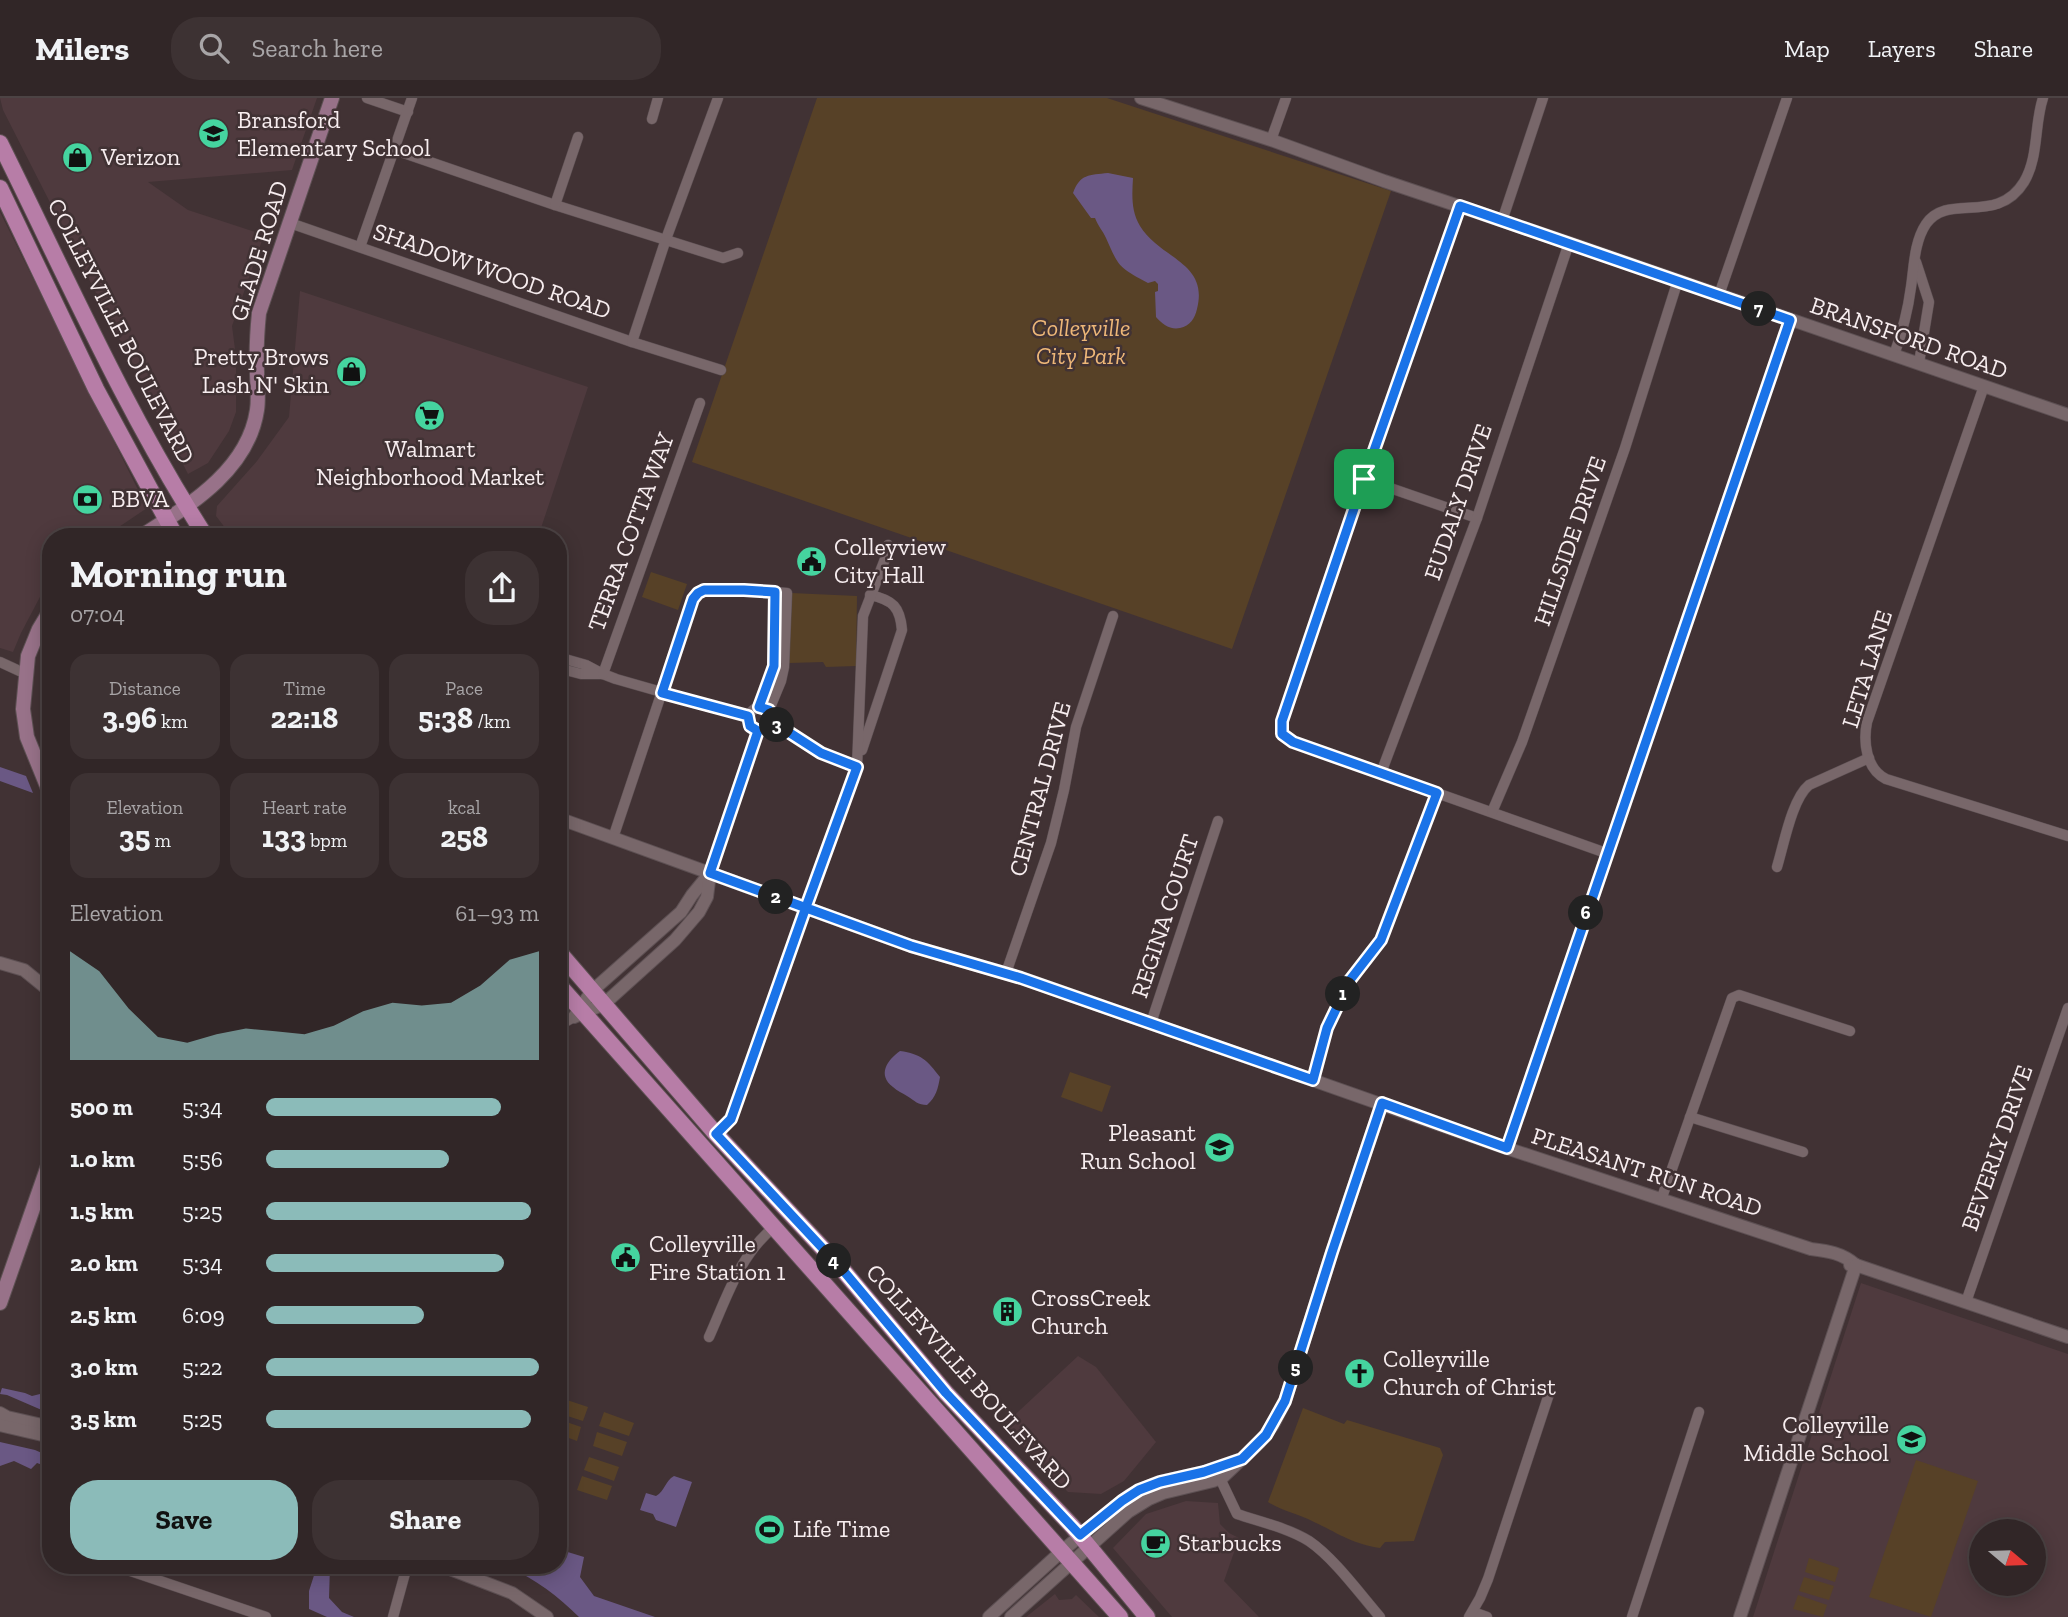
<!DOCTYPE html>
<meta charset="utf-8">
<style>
body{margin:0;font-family:"Zilla Slab",serif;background:#3d3233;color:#f1f3f6;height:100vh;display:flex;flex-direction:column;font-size:26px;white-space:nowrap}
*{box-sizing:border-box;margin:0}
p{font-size:23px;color:#a8a5a7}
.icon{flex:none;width:38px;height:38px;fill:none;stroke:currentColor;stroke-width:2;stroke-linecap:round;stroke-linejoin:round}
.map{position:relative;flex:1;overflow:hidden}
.drawer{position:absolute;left:42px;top:430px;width:525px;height:1046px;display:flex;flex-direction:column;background:#312627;border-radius:28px;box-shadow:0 4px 18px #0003,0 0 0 2px #4c4344}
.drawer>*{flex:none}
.needle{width:46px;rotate:109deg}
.controls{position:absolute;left:1969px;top:1421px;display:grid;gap:14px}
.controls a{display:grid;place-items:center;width:77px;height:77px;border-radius:50%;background:#312627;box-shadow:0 4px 18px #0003,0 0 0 2px #4c4344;font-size:35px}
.pin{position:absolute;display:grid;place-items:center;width:60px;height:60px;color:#fff;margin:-30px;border-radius:14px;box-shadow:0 4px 10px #0006}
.km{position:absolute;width:35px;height:35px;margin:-18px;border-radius:50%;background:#222;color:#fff;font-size:19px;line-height:35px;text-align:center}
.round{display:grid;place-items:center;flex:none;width:74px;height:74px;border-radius:28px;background:#3d3233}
.headline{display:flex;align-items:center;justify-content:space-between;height:119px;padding:0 28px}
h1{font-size:38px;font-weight:700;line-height:52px}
.figures{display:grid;grid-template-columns:repeat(3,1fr);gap:10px;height:119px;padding:7px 28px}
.figures div{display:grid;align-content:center;border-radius:18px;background:#3d3233;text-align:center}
.figures b{font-size:30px;font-weight:700}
.figures small{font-size:19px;font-weight:400}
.figures p{font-size:19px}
.chart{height:196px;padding:14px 28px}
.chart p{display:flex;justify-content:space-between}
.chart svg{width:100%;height:126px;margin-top:7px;fill:#8bbbb9;opacity:.7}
.button{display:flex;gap:14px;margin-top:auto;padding:14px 28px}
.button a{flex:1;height:80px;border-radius:28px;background:#8bbbb9;color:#111;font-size:28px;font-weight:700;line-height:80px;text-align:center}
.button a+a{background:#3d3233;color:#f1f3f6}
ul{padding:0 28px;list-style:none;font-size:23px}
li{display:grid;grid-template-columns:112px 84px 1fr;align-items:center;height:52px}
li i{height:18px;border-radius:9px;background:#8bbbb9}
header{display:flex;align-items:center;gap:42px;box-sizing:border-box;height:98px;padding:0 35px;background:#312627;border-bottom:2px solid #4c4344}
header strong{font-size:33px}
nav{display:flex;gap:38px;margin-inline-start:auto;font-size:24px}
.search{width:490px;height:63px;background:#3d3233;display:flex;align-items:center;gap:18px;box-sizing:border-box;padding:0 24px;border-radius:28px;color:#a8a5a7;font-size:26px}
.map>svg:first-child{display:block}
.built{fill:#4f3a3e;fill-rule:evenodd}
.green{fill:#574127}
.water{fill:#6a5884}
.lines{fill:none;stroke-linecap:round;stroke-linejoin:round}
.minor-casing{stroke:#5d5053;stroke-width:11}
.tertiary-casing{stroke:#5d5053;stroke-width:14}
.secondary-casing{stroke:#5d5053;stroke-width:16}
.primary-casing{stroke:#5d5053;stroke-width:18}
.minor{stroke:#78676a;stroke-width:10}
.tertiary{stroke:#78676a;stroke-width:12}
.secondary{stroke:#987289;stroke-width:14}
.primary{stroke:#b77da7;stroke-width:16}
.route-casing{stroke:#fff;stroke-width:14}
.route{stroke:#1a73e8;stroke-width:9}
.labels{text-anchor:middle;stroke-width:5;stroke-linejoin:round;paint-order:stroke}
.poi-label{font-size:24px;fill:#f7edef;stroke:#413234;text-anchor:start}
.street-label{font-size:24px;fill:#f7edef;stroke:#413234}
.park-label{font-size:24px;font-style:italic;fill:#eeb778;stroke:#413234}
</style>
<header>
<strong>Milers</strong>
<div class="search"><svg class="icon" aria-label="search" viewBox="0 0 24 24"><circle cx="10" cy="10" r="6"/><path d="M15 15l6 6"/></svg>Search here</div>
<nav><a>Map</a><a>Layers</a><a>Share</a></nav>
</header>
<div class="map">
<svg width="2068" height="1519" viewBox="0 0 2068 1519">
<rect width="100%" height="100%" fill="#413234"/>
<g class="built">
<path d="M0 0H317L292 72 148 84 188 112 264 137 232 228 236 259V314L229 333 208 365 188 376 3 12Z"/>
<path d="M0 114 147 410 104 439H51V486L41 497 21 535 13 554 0 550Z"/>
<path d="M300 193 588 289 538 439H232L216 418 217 408 257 363 289 319Z"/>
<path d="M1861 1185 2068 1256V1519H1753ZM1981 1433H2034V1486H1981Z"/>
<path d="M1078 1258 1096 1269 1156 1344 1124 1383 1101 1396 1068 1394 1003 1328Z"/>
<path d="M1186 1403 1218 1405 1220 1426 1229 1435 1239 1440 1224 1483 1259 1519H1172L1113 1450 1146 1416Z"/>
<path d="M1055 1496 1059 1502 1072 1501 1076 1497 1099 1519H1026Z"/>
</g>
<g class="green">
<path d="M817 0H1107L1391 93 1232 551 692 364Z"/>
<path d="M651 474 687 486 678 512 642 499Z"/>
<path d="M791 495 857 498 856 568 826 569 823 564 789 565Z"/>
<path d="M1070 974 1111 988 1102 1014 1061 999Z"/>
<path d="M558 1299 588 1309 583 1323 558 1315Z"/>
<path d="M1303 1310 1344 1326 1347 1322 1440 1350 1443 1357 1414 1443 1385 1444 1380 1450C1352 1446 1338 1435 1314 1424 1299 1416 1282 1413 1268 1404Z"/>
<path d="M604 1314 634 1325 629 1338 599 1328Z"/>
<path d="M558 1321 581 1329 577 1343 558 1336Z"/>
<path d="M597 1334 627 1344 622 1358 593 1348Z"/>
<path d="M589 1359 619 1369 614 1383 584 1372Z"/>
<path d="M1916 1362 1978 1383 1931 1519 1869 1499Z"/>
<path d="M582 1378 612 1388 607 1402 577 1392Z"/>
<path d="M1809 1460 1839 1470 1835 1484 1805 1474Z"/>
<path d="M1804 1479 1834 1488 1829 1502 1799 1493Z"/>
<path d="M1798 1497 1827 1507 1823 1519 1793 1511Z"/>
</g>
<g class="water">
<path d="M1108 75 1133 80C1132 97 1131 113 1140 128 1160 161 1209 164 1197 211 1195 220 1190 228 1180 230 1170 232 1162 226 1156 219L1155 194 1158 193V186L1155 183 1148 185C1118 169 1119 169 1106 140 1103 133 1098 128 1095 120H1091L1073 95C1080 76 1089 77 1108 75Z"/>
<path d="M0 669 26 678 33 695 0 683Z"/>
<path d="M900 953C921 956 927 962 940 979 938 991 936 999 927 1007 918 1007 915 1003 907 998 903 995 897 993 893 989 877 977 887 962 900 953Z"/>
<path d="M2 1290 25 1295 32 1298 48 1294 51 1296V1310L44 1313 7 1297 0 1296Z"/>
<path d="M0 1344 35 1352 51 1359V1370L37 1365 31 1371 14 1363 0 1368Z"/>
<path d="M674 1378 692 1384 676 1429 656 1422 653 1416 640 1412 646 1395 656 1398C665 1393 665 1383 674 1378Z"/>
<path d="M558 1451 584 1459 580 1479 594 1498 655 1519H579C558 1498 535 1481 507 1468H558Z"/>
<path d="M317 1468H330L329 1500 342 1514 354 1519H327L309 1511V1493Z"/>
</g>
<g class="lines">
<defs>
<g id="minor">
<path d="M367 0 408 14"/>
<path d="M652 21 658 0"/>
<path d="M1271 42 1286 0"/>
<path d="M395 52 555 107 723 160 738 155"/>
<path d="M555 107 578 39"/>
<path d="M1460 109 1366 374 1282 623V636L1293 644 1606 755"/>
<path d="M1502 123 1543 0"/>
<path d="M290 125 632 244 721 272"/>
<path d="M360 149 412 0"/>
<path d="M1916 164 1929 204 1919 265"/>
<path d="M1719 197 1787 0"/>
<path d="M632 244 666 141 718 0"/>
<path d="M1894 257C1902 235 1908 212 1911 189 1914 169 1914 144 1926 126 1948 94 1997 128 2024 84 2039 59 2034 27 2043 0"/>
<path d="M1984 288 1867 624C1863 644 1866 671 1886 681L2068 738"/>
<path d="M1364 381 1477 420"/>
<path d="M558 559 586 567 603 576 616 581 749 619"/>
<path d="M0 564 26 576"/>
<path d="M558 570 581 576H602"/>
<path d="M603 576 700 305"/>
<circle cx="761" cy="621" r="12"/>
<path d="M759 609 774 568 775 494"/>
<path d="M773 624 821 655 857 669"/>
<path d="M862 652 902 532C900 509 893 502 870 497"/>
<path d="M1381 675 1477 420 1569 145"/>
<path d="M1492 714 1522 644 1625 350 1678 182"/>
<path d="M613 740 693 501 698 495 704 492H744L787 495 784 569 781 583 769 612"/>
<path d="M1777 769C1784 746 1792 701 1809 687L1869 660"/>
<path d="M710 775 758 633"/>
<path d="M1006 875 1051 745 1064 692 1076 629 1113 518"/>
<path d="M1151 925 1218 723"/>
<path d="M558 928 574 919"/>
<path d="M1313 982 1316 965 1327 930 1350 882 1381 842 1437 694"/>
<path d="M1690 1019 1803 1054"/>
<path d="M716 1036 731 1021 857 669 863 518 885 461 888 447"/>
<path d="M1507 1050 1790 222"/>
<path d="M1661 1102 1732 900 1739 897 1850 933"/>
<path d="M1966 1204 2068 910"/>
<path d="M709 1239C727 1199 739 1158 774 1129"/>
<path d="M1217 1374 1237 1416C1261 1424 1288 1430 1309 1443 1334 1460 1360 1496 1380 1519"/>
<path d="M51 1424 49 1430 51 1433"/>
<path d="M116 1468 266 1519"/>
<path d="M1473 1514 1487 1519"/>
<path d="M393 1519 407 1468"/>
<path d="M1469 1519 1480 1500 1488 1481 1549 1296"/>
<path d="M1632 1519 1699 1314"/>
</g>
<g id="tertiary">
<path d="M1141 0 1271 42 1384 83 1569 145 2068 317"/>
<path d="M558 720 911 848 1022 880 1497 1047 1811 1151C1828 1153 1842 1155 1856 1167"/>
<path d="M0 865 24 872 51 894"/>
<path d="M576 916 592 893 681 814 692 797 710 775"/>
<path d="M574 919 604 906 675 842 699 814 707 799 710 775"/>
<path d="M1850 1167H1856L2068 1239"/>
<path d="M0 1315 7 1319 51 1329"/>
<path d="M0 1327 51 1339"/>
<path d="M442 1468 512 1495 547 1519"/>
<path d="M989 1519 1062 1453 1130 1397 1159 1384 1204 1374 1238 1362"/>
<path d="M1011 1519 1128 1414 1149 1401 1163 1395 1213 1383 1223 1379 1259 1345 1273 1327 1285 1303 1332 1154 1382 1005"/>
<path d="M1740 1519 1856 1167"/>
</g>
<g id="secondary">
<path d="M140 439C188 408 248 373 257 312 259 300 257 287 257 274 256 254 257 235 259 215L332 0"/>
<path d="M51 511 39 531 28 558 23 611 27 639 51 698"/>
<path d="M0 1205 51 1059"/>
</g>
<g id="primary">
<path d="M0 45C66 178 126 315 206 439"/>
<path d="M0 90 96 291 176 439"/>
<path d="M558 853 716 1036 842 1171 946 1295 1072 1428 1147 1519"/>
<path d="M558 886 1120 1519"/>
</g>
</defs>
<use href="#minor" class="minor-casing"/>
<use href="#tertiary" class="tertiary-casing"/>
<use href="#secondary" class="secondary-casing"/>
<use href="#primary" class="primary-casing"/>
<use href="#minor" class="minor"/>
<use href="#tertiary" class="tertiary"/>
<use href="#secondary" class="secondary"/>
<use href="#primary" class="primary"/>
</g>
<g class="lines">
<defs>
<path id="route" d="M1364 381 1282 623V636L1293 644 1437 695 1381 842 1350 882 1327 930 1313 982 1021 880 911 848 710 775 758 633 750 628 748 618 662 595 693 501 698 495 704 492H744L775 494 774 568 759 609 769 612 773 620V624L821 655 857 669 806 809 731 1021 716 1036 842 1171 946 1295 1080 1437 1122 1403 1139 1392 1160 1384 1204 1374 1242 1361 1266 1337 1285 1303 1332 1154 1382 1005 1507 1050 1790 222 1460 108 1364 381"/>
</defs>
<use href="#route" class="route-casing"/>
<use href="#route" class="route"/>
</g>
<defs>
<symbol id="school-disc" viewBox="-11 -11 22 22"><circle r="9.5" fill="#45d49f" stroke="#413234"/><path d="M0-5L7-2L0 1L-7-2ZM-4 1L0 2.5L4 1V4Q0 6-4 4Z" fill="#111"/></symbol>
<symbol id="shop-disc" viewBox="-11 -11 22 22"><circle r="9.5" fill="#45d49f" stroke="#413234"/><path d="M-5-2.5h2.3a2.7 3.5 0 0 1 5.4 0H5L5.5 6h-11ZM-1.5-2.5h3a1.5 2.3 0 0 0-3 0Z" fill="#111"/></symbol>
<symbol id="supermarket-disc" viewBox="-11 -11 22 22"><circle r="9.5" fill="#45d49f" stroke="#413234"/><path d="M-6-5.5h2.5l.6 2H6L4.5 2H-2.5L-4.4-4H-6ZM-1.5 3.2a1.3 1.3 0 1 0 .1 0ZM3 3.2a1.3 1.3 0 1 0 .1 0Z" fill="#111"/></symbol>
<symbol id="bank-disc" viewBox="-11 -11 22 22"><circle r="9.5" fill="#45d49f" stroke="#413234"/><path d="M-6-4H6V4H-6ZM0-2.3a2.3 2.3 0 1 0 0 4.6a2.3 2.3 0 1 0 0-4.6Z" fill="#111"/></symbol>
<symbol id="civic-disc" viewBox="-11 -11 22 22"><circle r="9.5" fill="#45d49f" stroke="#413234"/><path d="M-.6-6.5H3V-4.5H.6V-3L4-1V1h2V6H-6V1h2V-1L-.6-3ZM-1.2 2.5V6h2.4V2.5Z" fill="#111"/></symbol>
<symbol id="building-disc" viewBox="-11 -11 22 22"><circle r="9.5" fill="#45d49f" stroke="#413234"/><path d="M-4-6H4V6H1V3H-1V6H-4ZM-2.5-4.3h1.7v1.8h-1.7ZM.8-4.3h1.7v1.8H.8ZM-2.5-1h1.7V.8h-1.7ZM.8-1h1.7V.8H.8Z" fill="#111"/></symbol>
<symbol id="church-disc" viewBox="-11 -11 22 22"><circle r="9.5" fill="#45d49f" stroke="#413234"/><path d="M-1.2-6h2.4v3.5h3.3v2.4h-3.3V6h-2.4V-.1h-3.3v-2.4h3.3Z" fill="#111"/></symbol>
<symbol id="stadium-disc" viewBox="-11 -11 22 22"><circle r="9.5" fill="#45d49f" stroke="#413234"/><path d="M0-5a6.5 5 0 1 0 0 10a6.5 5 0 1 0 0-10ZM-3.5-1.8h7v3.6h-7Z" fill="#111"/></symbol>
<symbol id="cafe-disc" viewBox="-11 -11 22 22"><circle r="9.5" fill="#45d49f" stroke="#413234"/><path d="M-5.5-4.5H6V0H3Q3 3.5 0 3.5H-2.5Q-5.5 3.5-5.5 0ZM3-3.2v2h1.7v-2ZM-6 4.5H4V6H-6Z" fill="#111"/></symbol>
</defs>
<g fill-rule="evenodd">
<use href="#school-disc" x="196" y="18" width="35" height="35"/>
<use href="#shop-disc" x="60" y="42" width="35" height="35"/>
<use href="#shop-disc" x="334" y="256" width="35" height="35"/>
<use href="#supermarket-disc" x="412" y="300" width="35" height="35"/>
<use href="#bank-disc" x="70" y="384" width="35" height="35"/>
<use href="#civic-disc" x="794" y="446" width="35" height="35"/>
<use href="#school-disc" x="1202" y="1032" width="35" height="35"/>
<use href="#civic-disc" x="608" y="1142" width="35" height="35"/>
<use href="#building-disc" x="990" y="1196" width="35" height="35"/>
<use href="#church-disc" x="1342" y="1258" width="35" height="35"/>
<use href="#school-disc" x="1894" y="1324" width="35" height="35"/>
<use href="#stadium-disc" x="752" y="1414" width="35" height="35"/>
<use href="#cafe-disc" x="1138" y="1428" width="35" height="35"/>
</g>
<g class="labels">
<g class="poi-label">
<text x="237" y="30">Bransford<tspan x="237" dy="28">Elementary School</tspan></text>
<text x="101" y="67">Verizon</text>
<text x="329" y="267" text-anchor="end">Pretty Brows<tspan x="329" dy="28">Lash N' Skin</tspan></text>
<text x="430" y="359" text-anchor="middle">Walmart<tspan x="430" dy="28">Neighborhood Market</tspan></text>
<text x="111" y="409">BBVA</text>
<text x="834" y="457">Colleyview<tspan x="834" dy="28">City Hall</tspan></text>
<text x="1196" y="1043" text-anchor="end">Pleasant<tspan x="1196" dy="28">Run School</tspan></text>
<text x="649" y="1154">Colleyville<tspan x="649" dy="28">Fire Station 1</tspan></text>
<text x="1031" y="1208">CrossCreek<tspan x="1031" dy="28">Church</tspan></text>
<text x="1383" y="1269">Colleyville<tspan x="1383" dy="28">Church of Christ</tspan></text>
<text x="1889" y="1335" text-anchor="end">Colleyville<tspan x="1889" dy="28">Middle School</tspan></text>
<text x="793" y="1439">Life Time</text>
<text x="1178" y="1453">Starbucks</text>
</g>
<g class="street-label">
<text transform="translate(259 153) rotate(-73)" y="8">GLADE ROAD</text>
<text transform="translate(492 173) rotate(19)" y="8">SHADOW WOOD ROAD</text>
<text transform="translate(121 233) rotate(63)" y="8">COLLEYVILLE BOULEVARD</text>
<text transform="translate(1909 240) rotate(19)" y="8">BRANSFORD ROAD</text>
<text transform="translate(1458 404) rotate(-71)" y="8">EUDALY DRIVE</text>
<text transform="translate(631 434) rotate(-70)" y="8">TERRA COTTA WAY</text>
<text transform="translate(1570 443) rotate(-71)" y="8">HILLSIDE DRIVE</text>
<text transform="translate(1867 571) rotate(-73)" y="8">LETA LANE</text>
<text transform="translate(1040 691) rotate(-75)" y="8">CENTRAL DRIVE</text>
<text transform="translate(1165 818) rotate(-72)" y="8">REGINA COURT</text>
<text transform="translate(1997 1050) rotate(-71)" y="8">BEVERLY DRIVE</text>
<text transform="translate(1647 1074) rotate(18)" y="8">PLEASANT RUN ROAD</text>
<text transform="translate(969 1279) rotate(48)" y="8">COLLEYVILLE BOULEVARD</text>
</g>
<g class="park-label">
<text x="1081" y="238">Colleyville<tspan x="1081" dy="28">City Park</tspan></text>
</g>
</g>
</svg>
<div class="controls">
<a><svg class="needle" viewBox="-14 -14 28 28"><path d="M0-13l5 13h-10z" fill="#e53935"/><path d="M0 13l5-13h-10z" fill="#a8a5a7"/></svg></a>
</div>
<div class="pin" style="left:1364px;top:381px;background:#1e9e55"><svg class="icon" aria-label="arrive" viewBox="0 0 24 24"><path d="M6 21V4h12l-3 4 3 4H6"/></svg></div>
<b class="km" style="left:1343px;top:896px">1</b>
<b class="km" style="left:776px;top:799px">2</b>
<b class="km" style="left:777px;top:627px">3</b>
<b class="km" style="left:834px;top:1163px">4</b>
<b class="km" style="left:1296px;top:1270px">5</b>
<b class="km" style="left:1586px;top:815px">6</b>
<b class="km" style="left:1759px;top:211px">7</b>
<section class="drawer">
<div class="headline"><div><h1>Morning run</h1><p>07:04</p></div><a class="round"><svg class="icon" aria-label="share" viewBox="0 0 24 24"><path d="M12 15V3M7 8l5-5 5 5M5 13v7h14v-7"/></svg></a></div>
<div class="figures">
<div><p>Distance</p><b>3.96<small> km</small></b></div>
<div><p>Time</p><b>22:18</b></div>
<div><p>Pace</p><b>5:38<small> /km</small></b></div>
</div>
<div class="figures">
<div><p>Elevation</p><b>35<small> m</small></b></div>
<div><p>Heart rate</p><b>133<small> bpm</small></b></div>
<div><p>kcal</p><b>258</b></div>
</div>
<div class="chart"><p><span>Elevation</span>61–93 m</p>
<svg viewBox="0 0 160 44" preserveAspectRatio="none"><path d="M0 44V6L10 13L20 26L30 36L40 38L50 35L60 33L70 34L80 35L90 32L100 27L110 24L120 25L130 24L140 18L150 9L160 6V44z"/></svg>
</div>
<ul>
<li><b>500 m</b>5:34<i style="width:86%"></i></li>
<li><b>1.0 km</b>5:56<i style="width:67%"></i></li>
<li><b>1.5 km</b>5:25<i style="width:97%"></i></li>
<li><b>2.0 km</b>5:34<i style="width:87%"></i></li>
<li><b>2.5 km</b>6:09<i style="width:58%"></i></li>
<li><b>3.0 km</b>5:22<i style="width:100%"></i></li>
<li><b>3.5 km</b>5:25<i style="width:97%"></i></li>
</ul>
<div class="button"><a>Save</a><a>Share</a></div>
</section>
</div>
